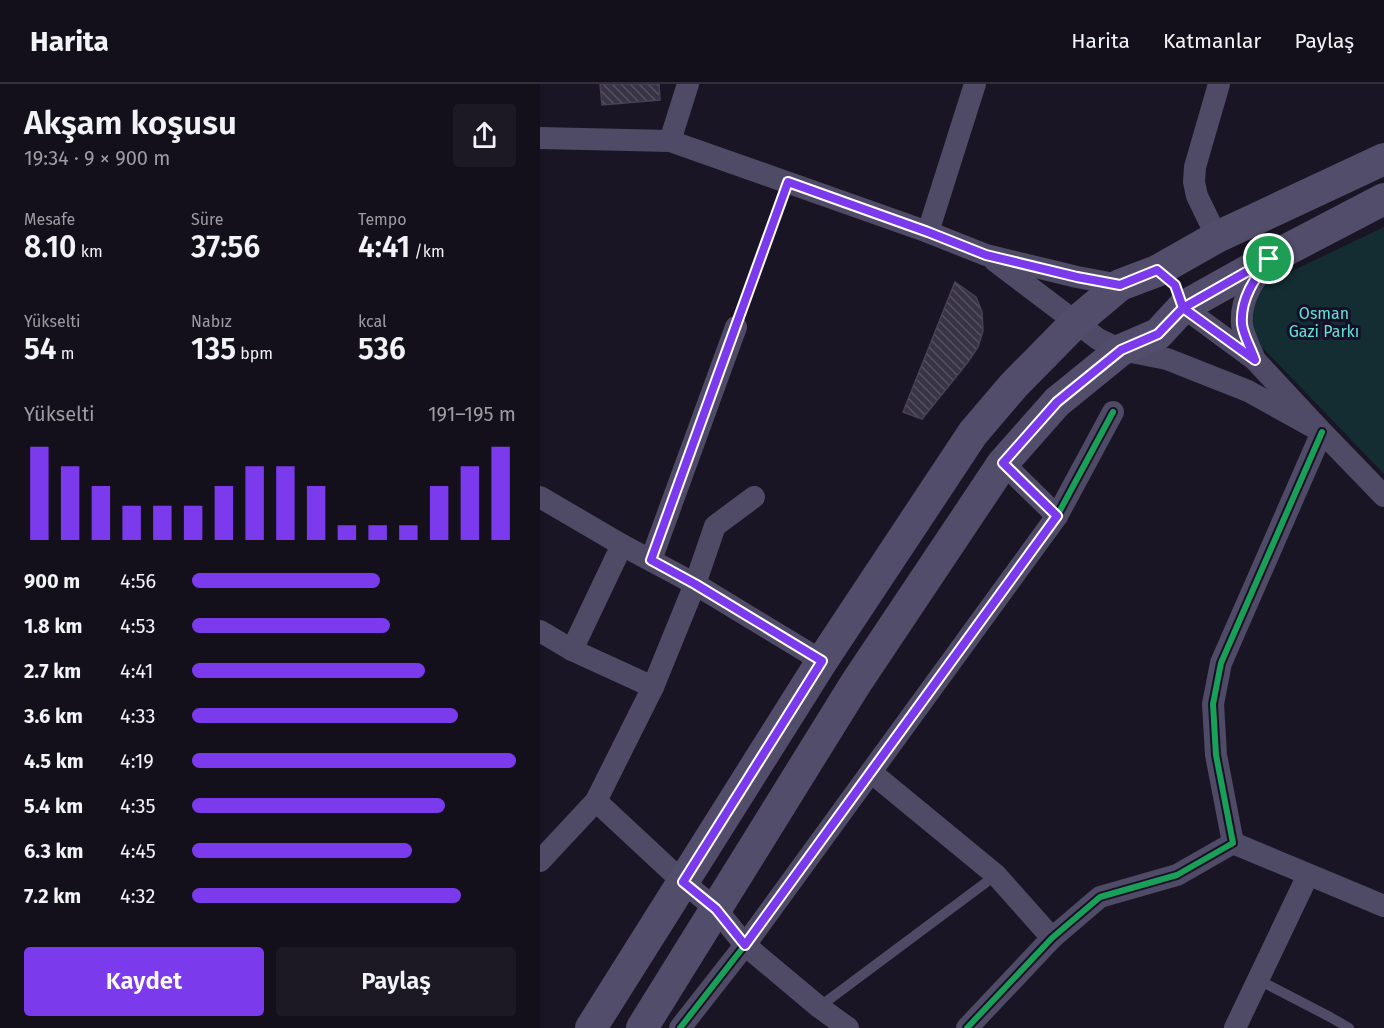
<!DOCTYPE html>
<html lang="tr">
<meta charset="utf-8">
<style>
body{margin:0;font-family:"Fira Sans",sans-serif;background:#1d1924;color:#f1f3f6;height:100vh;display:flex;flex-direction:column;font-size:22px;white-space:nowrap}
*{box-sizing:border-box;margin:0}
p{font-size:20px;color:#9d9da3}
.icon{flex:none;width:33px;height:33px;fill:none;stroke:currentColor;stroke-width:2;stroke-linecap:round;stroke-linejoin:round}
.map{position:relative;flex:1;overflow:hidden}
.drawer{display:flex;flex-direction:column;background:#14101b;width:540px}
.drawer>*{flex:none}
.pin{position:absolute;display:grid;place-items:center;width:51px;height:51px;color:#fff;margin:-26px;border:3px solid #fff;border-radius:50%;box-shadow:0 2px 6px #0007}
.round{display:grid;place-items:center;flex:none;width:63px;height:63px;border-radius:6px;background:#1d1924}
.headline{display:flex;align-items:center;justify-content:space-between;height:102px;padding:0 24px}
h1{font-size:33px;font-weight:600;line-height:45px}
.figures{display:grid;grid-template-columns:repeat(3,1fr);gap:9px;height:102px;padding:6px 24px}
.figures div{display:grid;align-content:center}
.figures b{font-size:30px;font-weight:600}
.figures small{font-size:16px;font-weight:400}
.figures p{font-size:16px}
.chart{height:168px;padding:12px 24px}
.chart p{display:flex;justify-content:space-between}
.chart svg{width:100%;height:108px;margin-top:6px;stroke:#7c3aed;stroke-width:6}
.cta{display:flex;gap:12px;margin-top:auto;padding:12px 24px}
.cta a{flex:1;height:69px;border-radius:6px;background:#7c3aed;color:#fff;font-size:24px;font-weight:600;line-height:69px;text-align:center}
.cta a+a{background:#1d1924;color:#f1f3f6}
ul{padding:0 24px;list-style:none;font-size:20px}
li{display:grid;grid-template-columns:96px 72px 1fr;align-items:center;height:45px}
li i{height:15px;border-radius:8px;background:#7c3aed}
header{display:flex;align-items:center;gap:36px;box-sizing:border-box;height:84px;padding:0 30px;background:#14101b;border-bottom:2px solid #33303a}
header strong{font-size:28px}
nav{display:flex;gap:33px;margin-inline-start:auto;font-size:21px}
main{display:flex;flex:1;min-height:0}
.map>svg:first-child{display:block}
.green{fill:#132d32}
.building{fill:url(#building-back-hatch);stroke:#474058;stroke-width:1.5}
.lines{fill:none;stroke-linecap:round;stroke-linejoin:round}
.lane{stroke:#4f4a65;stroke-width:10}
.street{stroke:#4f4a65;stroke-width:22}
.secondary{stroke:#524d6a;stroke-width:32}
.cycleway-casing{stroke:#170f2a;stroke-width:10}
.cycleway{stroke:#1a9f57;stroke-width:6}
.route-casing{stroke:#fff;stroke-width:12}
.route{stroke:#7c3aed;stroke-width:8}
.labels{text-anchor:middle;stroke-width:6;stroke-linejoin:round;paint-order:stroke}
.park-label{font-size:16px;fill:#5ee5d3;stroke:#170f2a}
</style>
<header>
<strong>Harita</strong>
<nav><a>Harita</a><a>Katmanlar</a><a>Paylaş</a></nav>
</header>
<main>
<section class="drawer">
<div class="headline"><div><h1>Akşam koşusu</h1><p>19:34 · 9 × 900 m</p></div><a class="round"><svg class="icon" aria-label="share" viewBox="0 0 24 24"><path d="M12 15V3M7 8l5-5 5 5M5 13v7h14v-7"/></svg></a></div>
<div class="figures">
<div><p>Mesafe</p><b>8.10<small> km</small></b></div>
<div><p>Süre</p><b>37:56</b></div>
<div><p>Tempo</p><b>4:41<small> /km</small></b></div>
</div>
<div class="figures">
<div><p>Yükselti</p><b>54<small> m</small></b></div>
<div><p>Nabız</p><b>135<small> bpm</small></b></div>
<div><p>kcal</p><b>536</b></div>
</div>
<div class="chart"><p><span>Yükselti</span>191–195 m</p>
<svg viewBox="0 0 160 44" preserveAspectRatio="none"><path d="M5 44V6M15 44V14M25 44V22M35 44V30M45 44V30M55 44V30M65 44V22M75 44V14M85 44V14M95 44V22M105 44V38M115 44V38M125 44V38M135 44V22M145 44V14M155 44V6"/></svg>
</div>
<ul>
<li><b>900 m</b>4:56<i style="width:58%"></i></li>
<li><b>1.8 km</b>4:53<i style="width:61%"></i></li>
<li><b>2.7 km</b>4:41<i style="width:72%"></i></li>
<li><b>3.6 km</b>4:33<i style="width:82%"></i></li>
<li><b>4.5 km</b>4:19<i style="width:100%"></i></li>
<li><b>5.4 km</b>4:35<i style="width:78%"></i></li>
<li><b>6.3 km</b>4:45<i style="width:68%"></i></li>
<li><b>7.2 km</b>4:32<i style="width:83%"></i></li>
</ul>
<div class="cta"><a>Kaydet</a><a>Paylaş</a></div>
</section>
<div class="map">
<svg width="844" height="944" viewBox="0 0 844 944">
<defs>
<pattern id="building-back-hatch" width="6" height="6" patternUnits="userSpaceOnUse" patternTransform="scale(1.5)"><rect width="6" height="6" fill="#393346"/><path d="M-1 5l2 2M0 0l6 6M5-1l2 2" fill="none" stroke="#555062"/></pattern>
</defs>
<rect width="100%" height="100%" fill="#1a1524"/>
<path class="green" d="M844 143V390L714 255 706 231 714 207 727 199Z"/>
<g class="building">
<path d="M60 0H119L120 16 62 21Z"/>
<path d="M415 198 436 213 442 228 443 247 438 263 428 278 382 335 363 328Z"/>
</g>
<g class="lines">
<g class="lane">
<path d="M196 243 248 98"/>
<path d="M717 895 790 933 809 944"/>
<path d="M279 923 456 791"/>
</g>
<g class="street">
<path d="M0 54 130 57 388 148 446 171 537 193 580 201"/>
<path d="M130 57 148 0"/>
<path d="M388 148 435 0"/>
<path d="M677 153 657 112 654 98 655 83 679 0"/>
<path d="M455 177 558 255 581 266 627 275 708 307 782 348"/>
<path d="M643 223 715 276 782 348 844 412"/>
<path d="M715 276C711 266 703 250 702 240 700 216 713 197 727 179"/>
<path d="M463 379 517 432"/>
<path d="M0 413 82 461 155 500 282 577"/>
<path d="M111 476 196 243"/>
<path d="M0 547 32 566 113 603"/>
<path d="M32 566 82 461"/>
<path d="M332 689 456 791 512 854"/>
<path d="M56 717 143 798 176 825 205 861 279 923 308 944"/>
<path d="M693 759 844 822"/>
<path d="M0 777 56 717 113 603 155 500 175 442 214 413"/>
<path d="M140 944 205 861 517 432 573 328"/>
<path d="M427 944 512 854 560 813 637 791 693 759 676 671 673 620 681 579 782 348"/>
<path d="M695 944 768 791"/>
</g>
<g class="secondary">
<path d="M51 944 282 577 433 349 474 301 536 238 580 201 617 187 677 153 844 75"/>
<path d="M102 944 316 599 463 379 517 318 581 266 618 250 643 223 729 175 844 115"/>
</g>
<defs>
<g id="cycleway">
<path d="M140 944 205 861 517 432 573 328"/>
<path d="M427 944 512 854 560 813 637 791 693 759 676 671 673 620 681 579 782 348"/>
</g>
</defs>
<use href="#cycleway" class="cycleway-casing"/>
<use href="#cycleway" class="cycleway"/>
</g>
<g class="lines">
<defs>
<path id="route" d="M729 175 643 224 635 201 617 186 580 201 537 193 446 171 388 148 248 98 111 476 155 500 282 577 143 798 176 825 205 861 517 432 463 379 517 318 581 266 618 250 643 224 715 276C712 266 703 251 702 240 700 215 715 194 729 175"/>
</defs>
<use href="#route" class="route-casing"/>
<use href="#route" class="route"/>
</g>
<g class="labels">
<g class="park-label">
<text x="784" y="235">Osman<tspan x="784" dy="18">Gazi Parkı</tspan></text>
</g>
</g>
</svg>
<div class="pin" style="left:729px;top:175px;background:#1e9e55"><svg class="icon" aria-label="arrive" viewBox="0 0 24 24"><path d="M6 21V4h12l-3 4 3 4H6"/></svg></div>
</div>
</main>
